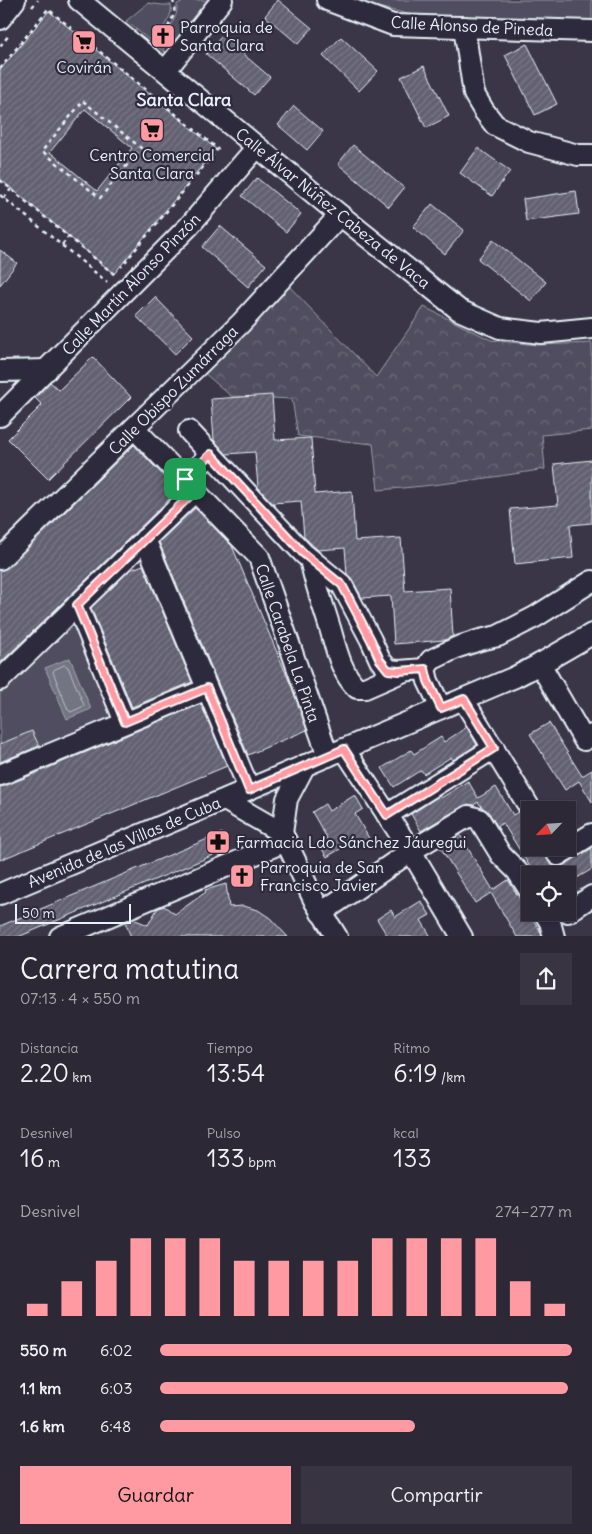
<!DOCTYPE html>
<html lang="es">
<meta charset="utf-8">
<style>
body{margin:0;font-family:Delius,sans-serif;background:#383442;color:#f1f3f6;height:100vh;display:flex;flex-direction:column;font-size:19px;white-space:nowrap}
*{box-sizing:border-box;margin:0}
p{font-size:16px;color:#a6a6ad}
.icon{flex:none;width:28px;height:28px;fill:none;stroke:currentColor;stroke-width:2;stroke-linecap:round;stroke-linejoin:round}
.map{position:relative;height:936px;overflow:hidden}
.sheet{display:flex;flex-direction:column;background:#2c2836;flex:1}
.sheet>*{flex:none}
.needle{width:32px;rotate:245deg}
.controls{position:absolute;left:521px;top:801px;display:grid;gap:10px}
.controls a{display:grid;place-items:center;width:55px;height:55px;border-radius:0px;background:#2c2836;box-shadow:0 1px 4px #0004,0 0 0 1px #484451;font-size:25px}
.scale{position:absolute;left:15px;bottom:12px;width:116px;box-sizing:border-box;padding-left:5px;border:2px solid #e8f1f8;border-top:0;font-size:14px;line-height:18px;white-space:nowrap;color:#e8f1f8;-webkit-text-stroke:4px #2f2a3d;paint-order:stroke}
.pin{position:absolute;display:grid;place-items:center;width:42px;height:42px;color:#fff;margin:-21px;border-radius:10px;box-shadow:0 2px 8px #0006}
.round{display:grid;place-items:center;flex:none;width:52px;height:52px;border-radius:0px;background:#383442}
.head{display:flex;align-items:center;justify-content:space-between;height:85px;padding:0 20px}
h1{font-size:28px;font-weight:600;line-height:38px}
.stats{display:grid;grid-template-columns:repeat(3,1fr);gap:8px;height:85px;padding:5px 20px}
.stats div{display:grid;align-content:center}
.stats b{font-size:25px;font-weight:600}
.stats small{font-size:14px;font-weight:400}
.stats p{font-size:14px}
.chart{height:140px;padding:10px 20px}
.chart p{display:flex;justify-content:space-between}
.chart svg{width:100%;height:90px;margin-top:5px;stroke:#ff9aa2;stroke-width:6}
.cta{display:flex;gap:10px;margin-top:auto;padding:10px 20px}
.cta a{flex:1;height:58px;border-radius:0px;background:#ff9aa2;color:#111;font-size:20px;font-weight:600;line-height:58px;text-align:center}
.cta a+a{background:#383442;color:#f1f3f6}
ul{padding:0 20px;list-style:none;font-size:16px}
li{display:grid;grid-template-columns:80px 60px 1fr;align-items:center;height:38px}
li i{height:12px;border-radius:6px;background:#ff9aa2}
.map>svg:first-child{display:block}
.forest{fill:url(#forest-crowns);stroke:#9ca0ac}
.garden{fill:#504e5f;stroke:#9ca0ac}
.water{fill:#737482;stroke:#a2a6b1}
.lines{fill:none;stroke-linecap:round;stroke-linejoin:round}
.shore{stroke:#b9bfc9;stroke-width:1}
.building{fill:url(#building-hatch);stroke:#e8f1f8;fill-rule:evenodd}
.minor-casing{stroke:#e8f1f8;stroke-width:24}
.path{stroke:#e8f1f8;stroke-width:2.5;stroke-dasharray:4 4;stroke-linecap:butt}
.minor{stroke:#2f2a3d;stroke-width:20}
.route-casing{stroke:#fff;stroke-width:10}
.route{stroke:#ff9aa2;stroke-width:6}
.labels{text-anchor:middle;stroke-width:4.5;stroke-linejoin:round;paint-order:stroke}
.street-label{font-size:16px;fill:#e8f1f8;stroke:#2f2a3d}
.poi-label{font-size:16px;fill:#e8f1f8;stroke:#2f2a3d;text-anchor:start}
.neighbourhood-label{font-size:18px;font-weight:bold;fill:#e8f1f8;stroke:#2f2a3d}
</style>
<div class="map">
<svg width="592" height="937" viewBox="0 0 592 937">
<defs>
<pattern id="forest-crowns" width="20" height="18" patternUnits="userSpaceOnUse" patternTransform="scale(1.25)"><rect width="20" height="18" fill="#504e5f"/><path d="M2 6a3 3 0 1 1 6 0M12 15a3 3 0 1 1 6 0" fill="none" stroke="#696877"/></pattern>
<pattern id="building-hatch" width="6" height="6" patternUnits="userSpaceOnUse" patternTransform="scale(1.25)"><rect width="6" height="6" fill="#636171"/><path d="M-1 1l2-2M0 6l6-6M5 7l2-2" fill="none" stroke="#797886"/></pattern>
</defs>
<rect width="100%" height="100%" fill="#3a3648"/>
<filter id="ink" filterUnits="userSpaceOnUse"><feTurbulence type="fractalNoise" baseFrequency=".02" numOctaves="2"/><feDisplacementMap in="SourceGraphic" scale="10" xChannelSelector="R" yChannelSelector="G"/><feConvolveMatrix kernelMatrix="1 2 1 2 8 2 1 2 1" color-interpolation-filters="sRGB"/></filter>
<g filter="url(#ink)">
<path class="forest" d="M286 283 376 377 424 307 491 340 538 345 592 343V430L542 435 545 469C490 478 434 486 378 490L373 444 298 436 292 399 231 396 203 372Z"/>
<g class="garden">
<path d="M187 0H210L169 51C169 44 167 37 169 31 172 20 178 17 177 4Z"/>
<path d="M355 0H592V21L412 15 365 4Z"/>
<path d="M148 3 162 5H171C173 16 165 21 163 31 161 38 163 45 164 52L126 21Z"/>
<path d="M70 624 75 625 114 717 0 765V693Z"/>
</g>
<path class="water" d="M70 658 91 709 67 719 45 668Z"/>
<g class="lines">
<path class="shore" d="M65 665 68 667 84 705 82 707 71 712 68 710 53 672 54 670Z"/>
</g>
<g class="building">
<path d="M278 0 312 28 298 44 265 16Z"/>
<path d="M49 11 216 149 114 274 0 179V70ZM85 109 132 148 97 191 50 152Z"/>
<path d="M222 36 270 77 254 95 206 54Z"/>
<path d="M341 37 378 71 359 91 323 56Z"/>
<path d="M527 44 557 104 535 115 505 55Z"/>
<path d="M424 66 449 116 426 128 401 77Z"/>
<path d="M294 106 323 131 307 150 278 125Z"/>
<path d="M353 145 404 188 389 207 338 164Z"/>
<path d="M478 148 510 171 492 196 460 173Z"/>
<path d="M257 178 301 214 286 232 242 196Z"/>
<path d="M576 191 579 214 526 221 523 199Z"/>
<path d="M432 204 464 230 445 254 413 227Z"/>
<path d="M220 226 266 265 248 287 202 247Z"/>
<path d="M493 240 546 282 531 301 478 259Z"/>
<path d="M0 250 17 263 0 285Z"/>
<path d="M155 297 193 336 175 354 136 316Z"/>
<path d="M93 357 131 397 48 479 8 439 42 405 35 398 50 382 59 390Z"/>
<path d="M272 395 275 440 311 438 315 494 352 491 355 541 401 538 405 591 450 588 453 636 445 640 394 644 391 596 362 598 352 579 347 574 345 548 318 550 304 537 301 501 272 503 258 487 255 452 226 454 214 440 211 399Z"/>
<path d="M134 445 178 491 0 663V571L8 567Z"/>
<path d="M592 460V523L570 525 573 558 515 564 510 509 558 505 554 464Z"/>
<path d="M195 508 232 546 293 690 307 730 248 755 159 542Z"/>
<path d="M143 565 192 682 132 707 91 608 130 570Z"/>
<path d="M201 704 227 766 0 860V787L5 786Z"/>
<path d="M549 723 582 776 592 770V802L579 781 565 790 530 734Z"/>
<path d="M467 727 477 745 453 760 451 757 424 774 421 770 394 787 382 768 411 750 414 754 441 737 444 742Z"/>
<path d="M32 731 39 746 0 762V744Z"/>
<path d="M468 781 478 798 496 787 513 815 518 812 525 820 530 823V848H542L544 854 552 865 558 867 564 865 592 848V869L577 878 575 875H535L503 823 497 826 489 813 482 807 478 802 473 805 468 804 463 806 421 831 411 814 439 796 441 798Z"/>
<path d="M355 795 363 809 355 814 370 840 357 848 353 841 327 857 318 843 327 838 312 812 325 804 329 811Z"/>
<path d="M222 833 228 849 18 937H0V926Z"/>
<path d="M460 835 493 890 508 880 541 932 542 937H517L491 893 475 903 440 847Z"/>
<path d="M226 884 229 907 243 906 258 910 270 918 288 937H131L125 922 133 919 148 925 157 909 164 906 175 914 206 892 205 890Z"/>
<path d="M421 901 430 915 421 920 431 937H388L377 919 391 910 395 917Z"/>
</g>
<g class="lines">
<defs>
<g id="minor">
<path d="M79 0 340 215 459 310 500 328 541 333 592 328"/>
<path d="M327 0 393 25 592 31"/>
<path d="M0 19 15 0"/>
<path d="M464 27 474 94 484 111 495 125 529 142 578 155H592"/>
<path d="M166 70 222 0"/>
<path d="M0 371 47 370"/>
<path d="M0 416 190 225 257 147"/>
<path d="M134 428 259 557 328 756"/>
<path d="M189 431 304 554 342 585 371 640 380 660 389 670 399 671 425 669"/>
<path d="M185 479 211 454"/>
<path d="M145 539 249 789"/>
<path d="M0 559 241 323 340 215"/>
<path d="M310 559C315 583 323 605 330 628 336 648 341 673 357 688H365L404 671"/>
<path d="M77 605 125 722"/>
<path d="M540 664 584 740 592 735"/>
<path d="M0 680 196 490"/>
<path d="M463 699 531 810"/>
<path d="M441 708 428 681 425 669 431 660 458 647 480 640 498 636 535 617 592 581"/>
<path d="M344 749 411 851 462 937"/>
<path d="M0 775 207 689"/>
<path d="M225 800 282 833"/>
<path d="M387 815 494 748"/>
<path d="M282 833 315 902 337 937"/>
<path d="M282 833 287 799 305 765"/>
<path d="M554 848 558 855 592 834"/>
<path d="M0 894 515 677 540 664 592 634"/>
<path d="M544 912 550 922 554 937"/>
<path d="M568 912 592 896"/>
<path d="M321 913 411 851 469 816 479 819 501 855 517 871 530 891"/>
<path d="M60 937 286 841"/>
</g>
</defs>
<use href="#minor" class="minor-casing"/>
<g class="path">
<path d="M32 7 38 0"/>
<path d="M165 42C164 28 171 25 174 13 175 9 174 5 173 0"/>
<path d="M0 46 10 34"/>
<path d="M0 69 48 9 218 149 121 267"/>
<path d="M83 101 141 148 100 198 42 151Z"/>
<path d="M0 180 115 275 116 274"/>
<path d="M0 195 107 282"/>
<path d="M4 198 11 189"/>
<path d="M62 245 69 236"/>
</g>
<use href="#minor" class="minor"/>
</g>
</g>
<g class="lines" filter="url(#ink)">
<defs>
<path id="route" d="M211 454 304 554 342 585 371 640 380 660 388 670 399 671 425 669 428 681 441 708 464 699 494 748 387 815 344 749 249 790 207 688 125 722 77 605 196 490 185 479Z"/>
</defs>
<use href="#route" class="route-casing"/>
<use href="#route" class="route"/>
</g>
<defs>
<symbol id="church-square" viewBox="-11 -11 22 22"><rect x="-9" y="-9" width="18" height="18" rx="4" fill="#ff9aa2" stroke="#2f2a3d"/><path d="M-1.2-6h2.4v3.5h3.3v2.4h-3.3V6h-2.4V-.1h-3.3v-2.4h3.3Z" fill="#111"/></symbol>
<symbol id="supermarket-square" viewBox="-11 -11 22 22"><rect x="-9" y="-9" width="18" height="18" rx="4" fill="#ff9aa2" stroke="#2f2a3d"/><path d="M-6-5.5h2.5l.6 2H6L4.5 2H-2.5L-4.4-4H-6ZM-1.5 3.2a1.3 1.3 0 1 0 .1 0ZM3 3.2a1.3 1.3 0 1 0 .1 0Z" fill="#111"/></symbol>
<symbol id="pharmacy-square" viewBox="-11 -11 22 22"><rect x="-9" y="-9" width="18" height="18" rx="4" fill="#ff9aa2" stroke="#2f2a3d"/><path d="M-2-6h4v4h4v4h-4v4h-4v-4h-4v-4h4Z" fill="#111"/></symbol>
</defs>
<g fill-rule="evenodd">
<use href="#church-square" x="149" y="22" width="28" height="28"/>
<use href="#supermarket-square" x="70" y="28" width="28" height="28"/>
<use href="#supermarket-square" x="138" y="116" width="28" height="28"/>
<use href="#pharmacy-square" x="204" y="828" width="28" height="28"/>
<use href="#church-square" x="228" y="862" width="28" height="28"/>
</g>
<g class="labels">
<g class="street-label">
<text transform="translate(472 26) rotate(3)" y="6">Calle Alonso de Pineda</text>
<text transform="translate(333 208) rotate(39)" y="6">Calle Álvar Núñez Cabeza de Vaca</text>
<text transform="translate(131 284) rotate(-46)" y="6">Calle Martín Alonso Pinzón</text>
<text transform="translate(173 390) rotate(-45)" y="6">Calle Obispo Zumárraga</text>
<text transform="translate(288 643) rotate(71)" y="6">Calle Carabela La Pinta</text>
<text transform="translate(124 842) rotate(-23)" y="6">Avenida de las Villas de Cuba</text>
</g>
<g class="poi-label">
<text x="180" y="33">Parroquia de<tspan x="180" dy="18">Santa Clara</tspan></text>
<text x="84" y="73" text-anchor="middle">Covirán</text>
<text x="152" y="161" text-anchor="middle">Centro Comercial<tspan x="152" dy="18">Santa Clara</tspan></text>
<text x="236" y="848">Farmacia Ldo Sánchez Jáuregui</text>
<text x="260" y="873">Parroquia de San<tspan x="260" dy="18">Francisco Javier</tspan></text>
</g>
<g class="neighbourhood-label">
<text x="184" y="106">Santa Clara</text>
</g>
</g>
</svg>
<div class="controls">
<a><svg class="needle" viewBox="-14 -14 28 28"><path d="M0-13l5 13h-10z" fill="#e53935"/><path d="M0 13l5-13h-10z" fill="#a6a6ad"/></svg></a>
<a><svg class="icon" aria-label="locate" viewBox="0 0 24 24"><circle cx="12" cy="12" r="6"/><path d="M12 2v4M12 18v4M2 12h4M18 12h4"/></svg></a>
</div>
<div class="scale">50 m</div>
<div class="pin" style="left:185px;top:479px;background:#1e9e55"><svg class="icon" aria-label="arrive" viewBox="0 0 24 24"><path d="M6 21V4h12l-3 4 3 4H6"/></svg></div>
</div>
<section class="sheet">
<div class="head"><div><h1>Carrera matutina</h1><p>07:13 · 4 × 550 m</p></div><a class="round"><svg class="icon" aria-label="share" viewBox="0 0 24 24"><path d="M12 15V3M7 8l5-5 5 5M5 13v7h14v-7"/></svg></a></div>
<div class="stats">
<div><p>Distancia</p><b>2.20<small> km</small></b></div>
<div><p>Tiempo</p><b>13:54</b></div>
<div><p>Ritmo</p><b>6:19<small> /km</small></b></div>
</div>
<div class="stats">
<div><p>Desnivel</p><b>16<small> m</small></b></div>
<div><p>Pulso</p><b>133<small> bpm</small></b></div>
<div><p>kcal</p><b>133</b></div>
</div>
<div class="chart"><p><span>Desnivel</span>274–277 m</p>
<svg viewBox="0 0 160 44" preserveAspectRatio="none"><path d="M5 44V38M15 44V27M25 44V17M35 44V6M45 44V6M55 44V6M65 44V17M75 44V17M85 44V17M95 44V17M105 44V6M115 44V6M125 44V6M135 44V6M145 44V27M155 44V38"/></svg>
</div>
<ul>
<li><b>550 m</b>6:02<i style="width:100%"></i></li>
<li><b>1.1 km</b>6:03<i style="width:99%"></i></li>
<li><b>1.6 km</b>6:48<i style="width:62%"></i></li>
</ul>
<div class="cta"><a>Guardar</a><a>Compartir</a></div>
</section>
